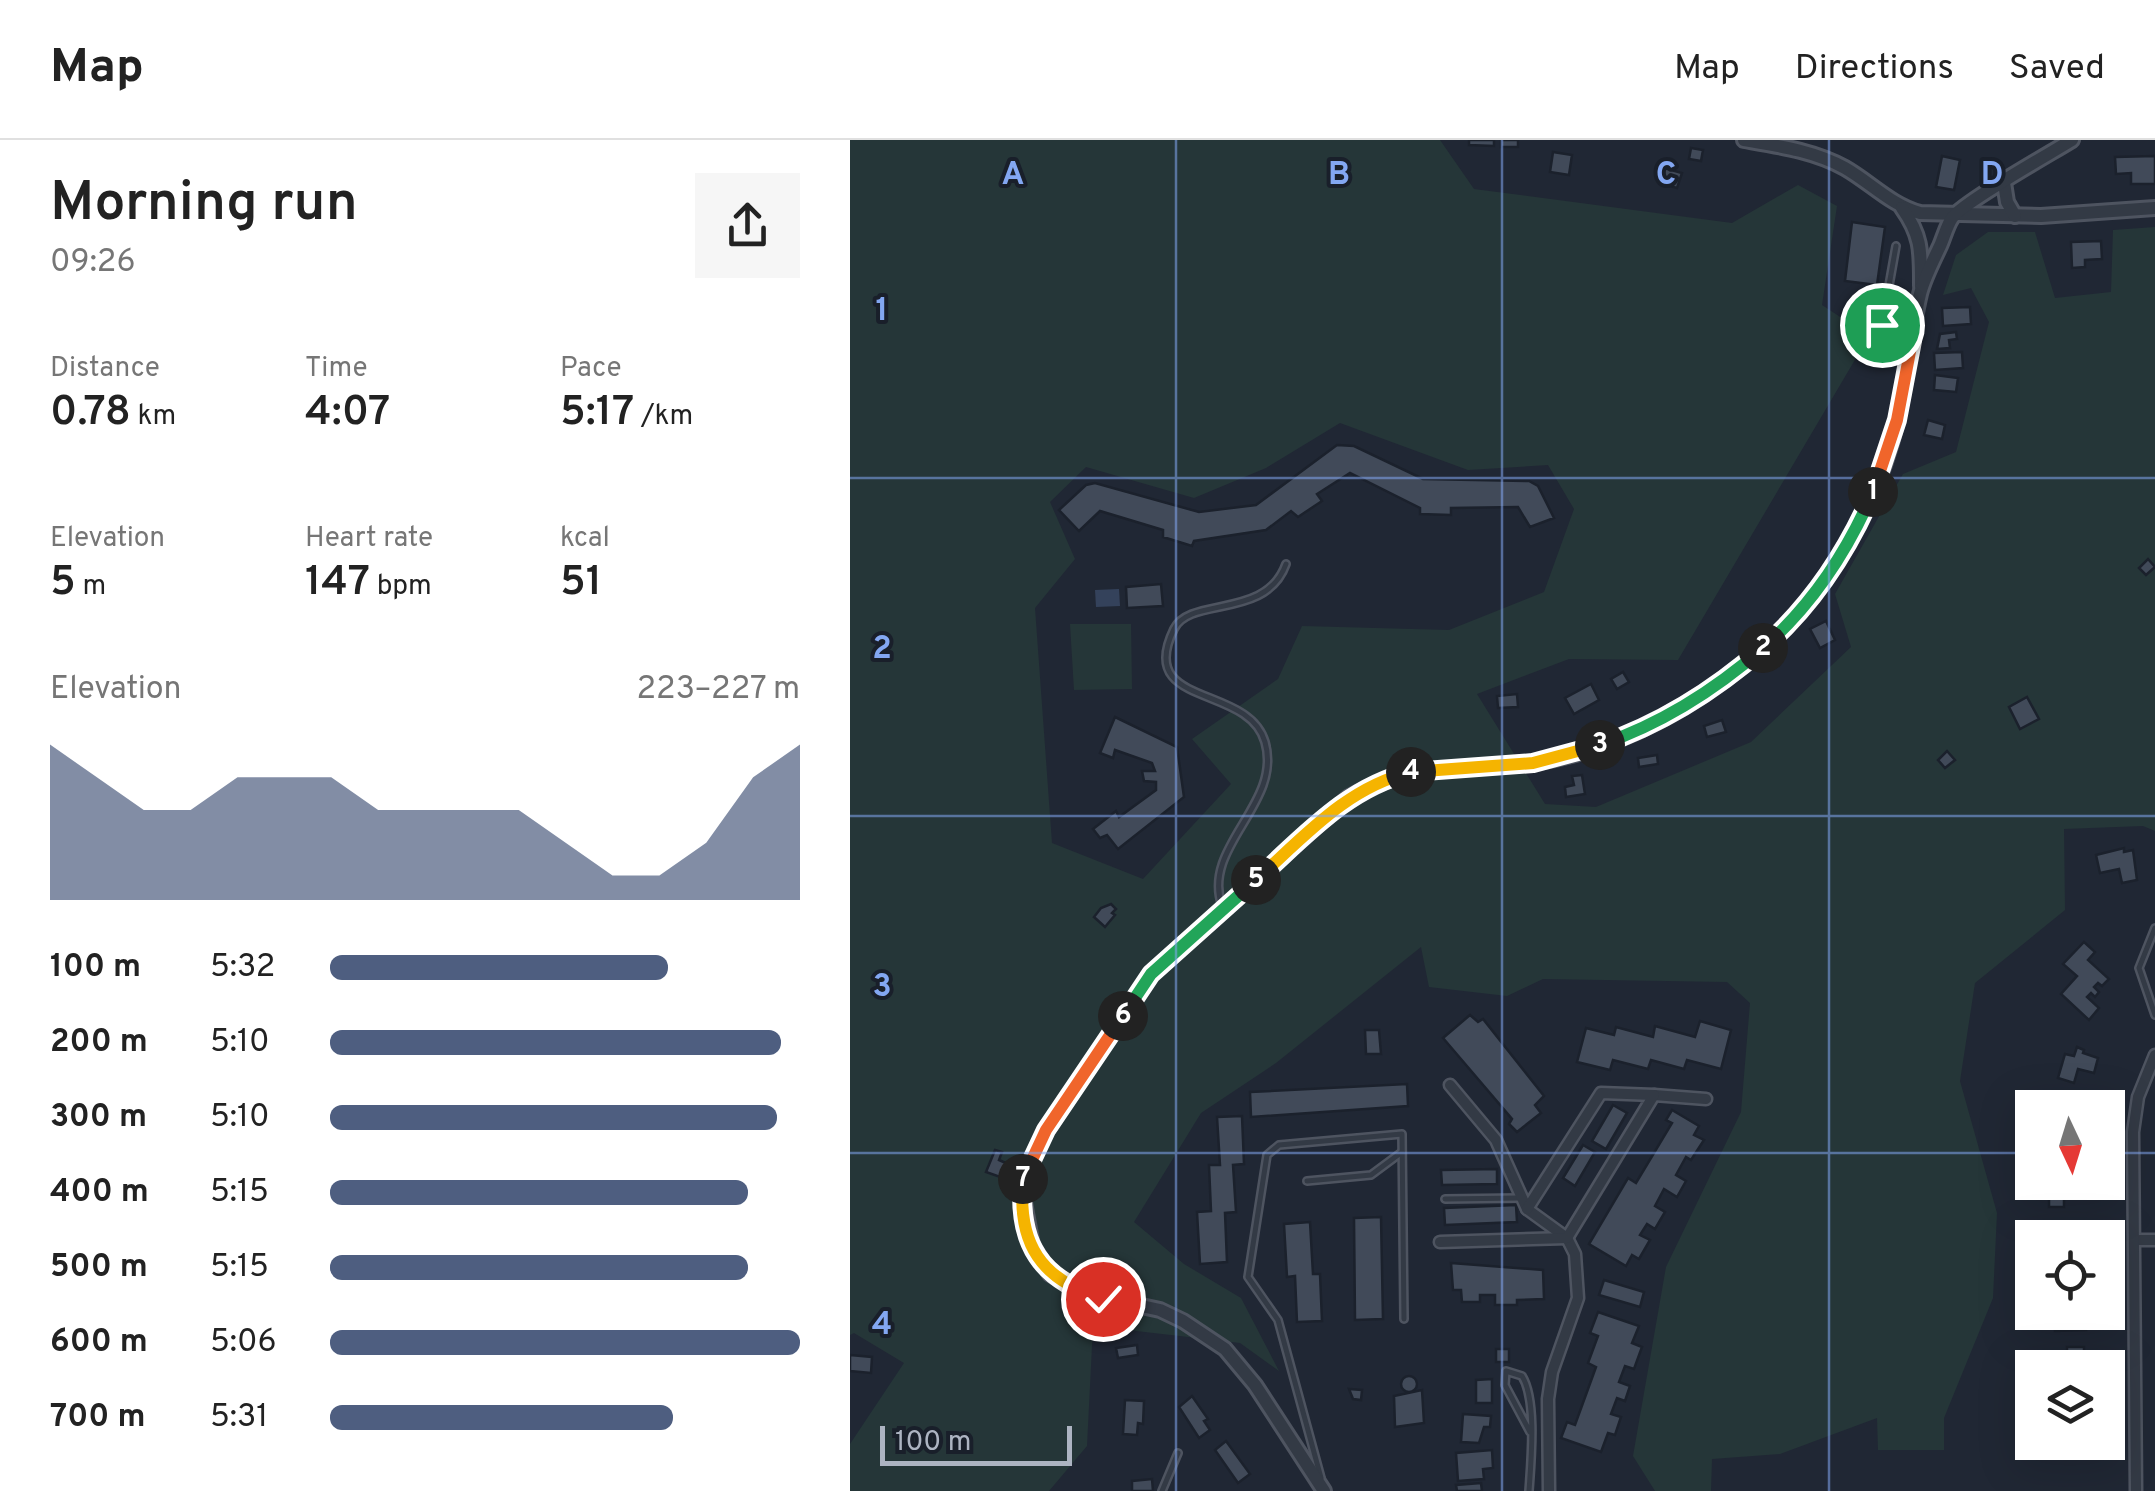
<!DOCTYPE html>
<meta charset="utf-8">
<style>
body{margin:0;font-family:Overpass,sans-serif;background:#f6f6f6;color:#222;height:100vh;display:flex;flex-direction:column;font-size:38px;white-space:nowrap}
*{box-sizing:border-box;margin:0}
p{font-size:32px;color:#767676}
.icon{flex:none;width:55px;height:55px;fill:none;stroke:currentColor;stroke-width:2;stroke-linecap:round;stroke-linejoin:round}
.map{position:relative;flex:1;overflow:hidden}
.sheet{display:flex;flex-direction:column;background:#fff;width:850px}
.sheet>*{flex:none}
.needle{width:65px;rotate:176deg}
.controls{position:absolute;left:1165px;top:950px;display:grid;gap:20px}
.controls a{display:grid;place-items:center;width:110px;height:110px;border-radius:0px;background:#fff;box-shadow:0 10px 40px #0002;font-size:50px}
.scale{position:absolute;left:30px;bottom:25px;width:192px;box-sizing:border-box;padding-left:10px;border:5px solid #adb4c2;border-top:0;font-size:28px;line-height:35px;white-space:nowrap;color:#adb4c2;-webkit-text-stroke:8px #191f2a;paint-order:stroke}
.pin{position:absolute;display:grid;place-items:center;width:85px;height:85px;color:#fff;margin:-42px;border:5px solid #fff;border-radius:50%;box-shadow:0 2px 10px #0007}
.km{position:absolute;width:50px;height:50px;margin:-25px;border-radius:50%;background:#222;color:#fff;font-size:28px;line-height:50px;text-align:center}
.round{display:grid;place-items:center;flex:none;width:105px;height:105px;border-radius:0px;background:#f6f6f6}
.head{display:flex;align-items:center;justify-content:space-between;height:170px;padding:0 50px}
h1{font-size:55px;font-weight:600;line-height:75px}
.metrics{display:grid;grid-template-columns:repeat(3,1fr);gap:15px;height:170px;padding:10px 50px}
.metrics div{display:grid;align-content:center}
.metrics b{font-size:42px;font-weight:600}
.metrics small{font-size:28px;font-weight:400}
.metrics p{font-size:28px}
.chart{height:280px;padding:20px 50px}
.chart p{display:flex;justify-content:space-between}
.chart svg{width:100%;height:180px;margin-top:10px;fill:#4e5e80;opacity:.7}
ul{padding:0 50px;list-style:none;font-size:32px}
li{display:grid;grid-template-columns:160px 120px 1fr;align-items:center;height:75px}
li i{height:25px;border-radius:12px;background:#4e5e80}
header{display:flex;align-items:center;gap:60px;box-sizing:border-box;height:140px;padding:0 50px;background:#fff;border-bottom:2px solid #e0e0e0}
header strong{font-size:48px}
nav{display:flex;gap:55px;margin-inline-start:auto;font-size:35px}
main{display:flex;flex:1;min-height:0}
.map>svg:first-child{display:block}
.green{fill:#253638;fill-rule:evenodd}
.water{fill:#34425b}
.building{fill:#414a59;stroke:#1b212c;stroke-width:2.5}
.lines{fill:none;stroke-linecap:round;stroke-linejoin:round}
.service-casing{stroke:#4e5460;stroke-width:10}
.minor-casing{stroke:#4e5460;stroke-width:15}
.tertiary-casing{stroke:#4e5460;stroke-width:18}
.service{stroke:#333a45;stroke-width:5}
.minor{stroke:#333a45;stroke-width:10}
.tertiary{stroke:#333a45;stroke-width:12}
.split-1-casing{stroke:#fff;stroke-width:20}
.split-2-casing{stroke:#fff;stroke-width:20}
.split-3-casing{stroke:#fff;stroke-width:20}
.split-4-casing{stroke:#fff;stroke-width:20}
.split-5-casing{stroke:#fff;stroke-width:20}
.split-6-casing{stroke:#fff;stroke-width:20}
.split-7-casing{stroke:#fff;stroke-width:20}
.split-8-casing{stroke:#fff;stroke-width:20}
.split-1{stroke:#f0652b;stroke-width:12}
.split-2{stroke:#22a559;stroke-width:12}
.split-3{stroke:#22a559;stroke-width:12}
.split-4{stroke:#f5b400;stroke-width:12}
.split-5{stroke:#f5b400;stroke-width:12}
.split-6{stroke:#22a559;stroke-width:12}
.split-7{stroke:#f0652b;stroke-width:12}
.split-8{stroke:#f5b400;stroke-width:12}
.grid{fill:none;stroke:#83a7f2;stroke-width:2.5;stroke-opacity:0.55}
.grid-label{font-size:32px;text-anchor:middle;font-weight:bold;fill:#83a7f2;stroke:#191f2a;stroke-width:8;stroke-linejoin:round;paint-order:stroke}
</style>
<header>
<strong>Map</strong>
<nav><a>Map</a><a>Directions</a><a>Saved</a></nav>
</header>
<main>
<section class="sheet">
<div class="head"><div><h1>Morning run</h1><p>09:26</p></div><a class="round"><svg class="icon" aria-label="share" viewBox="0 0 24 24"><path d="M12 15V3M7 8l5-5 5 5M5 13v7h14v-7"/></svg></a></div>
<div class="metrics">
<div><p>Distance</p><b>0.78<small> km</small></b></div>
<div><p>Time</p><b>4:07</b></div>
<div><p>Pace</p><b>5:17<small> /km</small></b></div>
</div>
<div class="metrics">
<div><p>Elevation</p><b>5<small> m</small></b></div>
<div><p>Heart rate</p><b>147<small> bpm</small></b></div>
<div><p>kcal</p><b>51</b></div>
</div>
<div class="chart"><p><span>Elevation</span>223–227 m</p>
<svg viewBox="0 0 160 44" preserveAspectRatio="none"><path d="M0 44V6L10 14L20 22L30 22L40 14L50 14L60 14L70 22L80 22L90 22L100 22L110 30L120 38L130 38L140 30L150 14L160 6V44z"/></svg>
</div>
<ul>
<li><b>100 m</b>5:32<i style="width:72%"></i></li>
<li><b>200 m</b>5:10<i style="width:96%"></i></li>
<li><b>300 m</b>5:10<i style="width:95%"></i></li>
<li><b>400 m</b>5:15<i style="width:89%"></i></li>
<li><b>500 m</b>5:15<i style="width:89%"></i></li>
<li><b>600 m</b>5:06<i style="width:100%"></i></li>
<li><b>700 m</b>5:31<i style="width:73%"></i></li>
</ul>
</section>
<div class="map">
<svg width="1305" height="1351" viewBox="0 0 1305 1351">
<rect width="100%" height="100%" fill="#202734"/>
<g class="green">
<path d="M0 0H590L624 49 882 83 948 45 987 66 972 165 1019 196 828 520 719 519 627 554 695 664 746 667 901 602 1001 507 985 454 1053 334 1106 312 1139 182 1121 148 1093 155 1106 115 1138 92H1185L1205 158 1261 152 1263 90 1305 87V691L1293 686 1214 689 1215 770 1125 843 1110 941 1147 1073 1143 1158 1094 1278V1310H1028L1027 1278 930 1314 862 1319 861 1351H805L783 1316 816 1127 891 972 900 863 877 842 693 839 657 856 579 847 571 807 426 923 351 973 284 1082 334 1124 391 1158 429 1231 390 1203 243 1186 237 1306 199 1351H0V1304L54 1223 4 1193 0 1195ZM490 283 618 330 698 325 724 369 694 452 599 490 452 486 428 539 342 599 381 644 293 739 202 703 185 468 225 419 200 362 236 327 344 358 416 328Z"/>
<path d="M220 484H281L282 549 224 550Z"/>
</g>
<path class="water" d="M269 449 270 466 246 467 245 450Z"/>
<g class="building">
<path d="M619 0H644V6L619 5Z"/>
<rect x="651" y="0" width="17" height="7"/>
<path d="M841 8 853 10 851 21 839 19Z"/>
<path d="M703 12 722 15 719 35 700 32Z"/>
<path d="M1092 16 1110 20 1104 50 1086 47Z"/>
<path d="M1305 16V44H1281V33L1266 34 1265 17Z"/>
<path d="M814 28 832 33 827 48 810 43Z"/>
<path d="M1002 82 1035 87 1027 145 995 141Z"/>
<path d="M1251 101 1252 119 1235 120V127L1222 128 1221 102Z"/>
<path d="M1120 167 1121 184 1093 186 1092 168Z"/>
<path d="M1106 192 1107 199 1099 200 1100 208 1087 209 1090 194Z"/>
<path d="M1112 212 1113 228 1085 230 1084 213Z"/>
<path d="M1085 235 1108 238 1106 252 1084 250Z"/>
<path d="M1078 280 1095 285 1092 299 1074 295Z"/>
<path d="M487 305 504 306 573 339 679 341 688 346 704 378 680 387 668 367 601 368V375L570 374V368L500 333 467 354 472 361 448 377 441 371 416 390 344 401 342 406 313 397V390L250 371 229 391 209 370 236 345 245 343 349 372 406 365Z"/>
<path d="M1298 419 1305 427 1296 435 1289 428Z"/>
<path d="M311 444 313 466 277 468 276 447Z"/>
<path d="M976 481 985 500 970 508 960 489Z"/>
<path d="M773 532 779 542 767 549 761 539Z"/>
<path d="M741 544 749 560 724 574 715 558Z"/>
<path d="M667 554 668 567 648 568 647 556Z"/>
<path d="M1177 557 1189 579 1170 589 1159 567Z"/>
<path d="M265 577 327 607 334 657 268 709 257 695 250 698 243 689 266 671 269 677 306 650V642L294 641 292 631H305L302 623 265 610 263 618 250 613Z"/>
<path d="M872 580 876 592 857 597 854 586Z"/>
<path d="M1097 611 1105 620 1095 628 1088 620Z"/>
<path d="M807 615 808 624 789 627 788 618Z"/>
<path d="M732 635 735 654 716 657 715 647 724 645 722 636Z"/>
<path d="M1274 708V712L1283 710 1287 740 1272 743 1269 729 1250 733 1246 715Z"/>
<path d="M261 764 266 769 262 773 265 775 255 787 244 777 251 768Z"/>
<path d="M1234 802 1245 812 1238 820 1259 839 1252 846 1248 843 1244 847 1249 852 1245 857 1241 853 1237 857 1249 868 1239 880 1211 854 1227 836 1213 824Z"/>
<path d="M620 875 628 882 633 879 694 956 685 965 691 973 667 992 659 984 662 979 593 898Z"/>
<path d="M850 881 881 890 871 929 837 920 834 929 801 920 798 929 763 920 760 930 727 922 736 888 764 895 766 887 803 897 805 886 845 897Z"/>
<path d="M515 890H529L531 914H516Z"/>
<path d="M1227 907 1234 910 1233 913 1248 918 1244 933 1228 929 1224 943 1208 938 1215 914 1224 916Z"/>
<path d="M557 944 558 966 401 977 400 952Z"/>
<path d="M763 965 777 973 756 1009 742 1001Z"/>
<path d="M822 970 849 986 844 995 854 1000 841 1020 836 1017 826 1035 836 1041 827 1057 814 1049 805 1066 815 1072 805 1089 797 1084 790 1095 800 1100 789 1119 782 1115 776 1126 739 1104 778 1038 786 1043 822 983 816 980Z"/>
<path d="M392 976 394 1024 383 1025 386 1072 375 1073 377 1122 350 1124 347 1072 361 1071 359 1025H370L367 977Z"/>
<path d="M733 1005 745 1012 725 1046 713 1038Z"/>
<path d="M145 1010 152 1012 149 1020 158 1024 153 1038 136 1032Z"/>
<path d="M647 1029V1044L592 1045 591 1030Z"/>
<path d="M1199 1042H1235V1051H1214V1067H1199Z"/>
<path d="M666 1065 667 1082 595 1085 594 1068Z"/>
<path d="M531 1077 533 1179 505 1180 504 1078Z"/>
<path d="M460 1082 463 1134H470L472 1181 447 1182 445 1136 437 1137 434 1084Z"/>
<rect x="1207" y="1089" width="22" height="9"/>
<path d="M601 1123 693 1130 694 1159 667 1160V1165H645V1155H630V1162H612L611 1150H603Z"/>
<path d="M754 1140 794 1152 790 1167 749 1155Z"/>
<path d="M748 1172 789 1186 782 1203 792 1207 784 1229 775 1226 769 1242 780 1246 775 1261 767 1258 761 1274 771 1277 765 1295 758 1293 751 1312 711 1298 717 1282 725 1285 746 1227 738 1223 748 1196 740 1193Z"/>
<path d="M1205 1172 1236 1174V1190L1205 1191Z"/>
<path d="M287 1205 288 1215 268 1218 266 1208Z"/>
<path d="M1217 1207H1234V1228H1207V1219H1217Z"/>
<rect x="646" y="1209" width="13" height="13"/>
<path d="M0 1215 22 1217 21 1233 0 1231Z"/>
<circle cx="559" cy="1244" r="8"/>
<path d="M642 1239V1263H626V1240Z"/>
<path d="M499 1249 512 1250 511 1260 503 1259Z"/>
<path d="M572 1250 574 1283 545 1287 544 1256Z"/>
<path d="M342 1256 358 1279 354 1281 360 1290 349 1298 329 1267Z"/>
<path d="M275 1260 294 1261 293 1284 288 1283 287 1295 273 1294Z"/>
<path d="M613 1274 641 1276 640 1287H634L629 1303 611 1302Z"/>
<path d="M376 1301 400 1334 388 1343 365 1310Z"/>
<path d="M642 1310 643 1328 633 1329 634 1339 608 1341 606 1313Z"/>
<path d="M302 1339 303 1351H282V1341Z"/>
<path d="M631 1343 632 1351H607L606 1345Z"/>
</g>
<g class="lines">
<defs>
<g id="service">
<path d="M1046 106 1032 185 1042 195 1059 200"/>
<path d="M372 766C351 706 433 664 415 602 398 543 285 569 324 489 340 456 416 480 436 424"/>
<path d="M1305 788 1289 828 1305 875"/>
<path d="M457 1041 521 1035 552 1012"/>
<path d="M595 1059 669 1058"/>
<path d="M471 1338 428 1180 398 1137 417 1015 429 1005 552 994 554 1179"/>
<path d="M312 1351 328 1313"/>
<path d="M679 1351C681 1321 687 1260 672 1236L656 1231 655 1245 680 1292"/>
</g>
<g id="minor">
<path d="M600 945 646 1000 677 1069 717 1098 725 1114 728 1158 702 1232 698 1259 699 1351"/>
<path d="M804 955 856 959"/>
<path d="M1285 1100H1305"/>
<path d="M590 1102 717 1098 804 955 751 953 677 1069"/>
<path d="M1286 1351 1283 992 1288 957 1305 915"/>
</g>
<g id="tertiary">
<path d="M894 0C929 6 964 11 995 28 1021 43 1041 65 1070 73L1191 76 1305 68"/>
<path d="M1154 43 1157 62 1165 76"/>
<path d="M1052 68C1072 96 1071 112 1071 146"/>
<path d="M474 1351 405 1245 375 1209 333 1181 310 1170 236 1154 200 1134 182 1105 172 1052 173 1034 197 990 301 834 499 657C563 621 614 632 682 623 769 611 852 564 916 506 980 447 1027 365 1047 281 1057 239 1060 196 1070 154 1074 138 1083 121 1090 106 1094 97 1097 85 1102 78 1112 63 1201 13 1222 0"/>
</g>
</defs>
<use href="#service" class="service-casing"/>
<use href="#minor" class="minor-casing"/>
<use href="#tertiary" class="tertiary-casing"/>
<use href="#service" class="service"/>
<use href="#minor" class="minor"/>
<use href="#tertiary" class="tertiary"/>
</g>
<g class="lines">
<defs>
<path id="split-1" d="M1023 352 1047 280 1062 201 1042 195 1032 185"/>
<path id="split-2" d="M913 508C961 466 998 410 1023 352"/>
<path id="split-3" d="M750 605C811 584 865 550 913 508"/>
<path id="split-4" d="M561 632 683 623 750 605"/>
<path id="split-5" d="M406 740C454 697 497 647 561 632"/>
<path id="split-6" d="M273 876 301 834 406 740"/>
<path id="split-7" d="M173 1039 196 990 273 876"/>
<path id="split-8" d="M173 1039C167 1104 191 1140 253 1159"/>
</defs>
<use href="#split-1" class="split-1-casing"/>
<use href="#split-2" class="split-2-casing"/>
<use href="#split-3" class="split-3-casing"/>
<use href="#split-4" class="split-4-casing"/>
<use href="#split-5" class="split-5-casing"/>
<use href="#split-6" class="split-6-casing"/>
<use href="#split-7" class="split-7-casing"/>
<use href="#split-8" class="split-8-casing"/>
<use href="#split-1" class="split-1"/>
<use href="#split-2" class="split-2"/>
<use href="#split-3" class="split-3"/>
<use href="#split-4" class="split-4"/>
<use href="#split-5" class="split-5"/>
<use href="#split-6" class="split-6"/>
<use href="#split-7" class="split-7"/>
<use href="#split-8" class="split-8"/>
</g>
<path class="grid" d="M326 0V1351M652 0V1351M979 0V1351M0 338H1305M0 676H1305M0 1013H1182M1258 1013H1305"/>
<g class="grid-label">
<text x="163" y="44">A</text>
<text x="489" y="44">B</text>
<text x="816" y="44">C</text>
<text x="1142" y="44">D</text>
<text x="32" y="180">1</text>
<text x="32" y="518">2</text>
<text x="32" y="856">3</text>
<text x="32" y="1194">4</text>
</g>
</svg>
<div class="controls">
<a><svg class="needle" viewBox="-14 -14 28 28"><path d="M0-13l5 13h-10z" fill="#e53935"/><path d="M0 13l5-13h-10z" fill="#767676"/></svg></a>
<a><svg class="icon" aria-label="locate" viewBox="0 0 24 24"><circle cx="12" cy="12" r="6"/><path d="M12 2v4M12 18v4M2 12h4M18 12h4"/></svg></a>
<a><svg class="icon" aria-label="layers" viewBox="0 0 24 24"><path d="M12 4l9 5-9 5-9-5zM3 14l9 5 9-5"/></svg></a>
</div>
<div class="scale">100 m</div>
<div class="pin" style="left:1032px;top:185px;background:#1e9e55"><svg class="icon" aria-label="arrive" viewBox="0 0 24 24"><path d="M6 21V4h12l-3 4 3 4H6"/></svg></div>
<div class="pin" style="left:253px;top:1159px;background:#d93025"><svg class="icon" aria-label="check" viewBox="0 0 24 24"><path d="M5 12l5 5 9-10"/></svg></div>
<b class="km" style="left:1023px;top:352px">1</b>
<b class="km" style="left:913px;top:508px">2</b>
<b class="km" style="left:750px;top:605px">3</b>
<b class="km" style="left:561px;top:632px">4</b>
<b class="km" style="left:406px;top:740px">5</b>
<b class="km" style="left:273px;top:876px">6</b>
<b class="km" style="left:173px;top:1039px">7</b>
</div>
</main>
